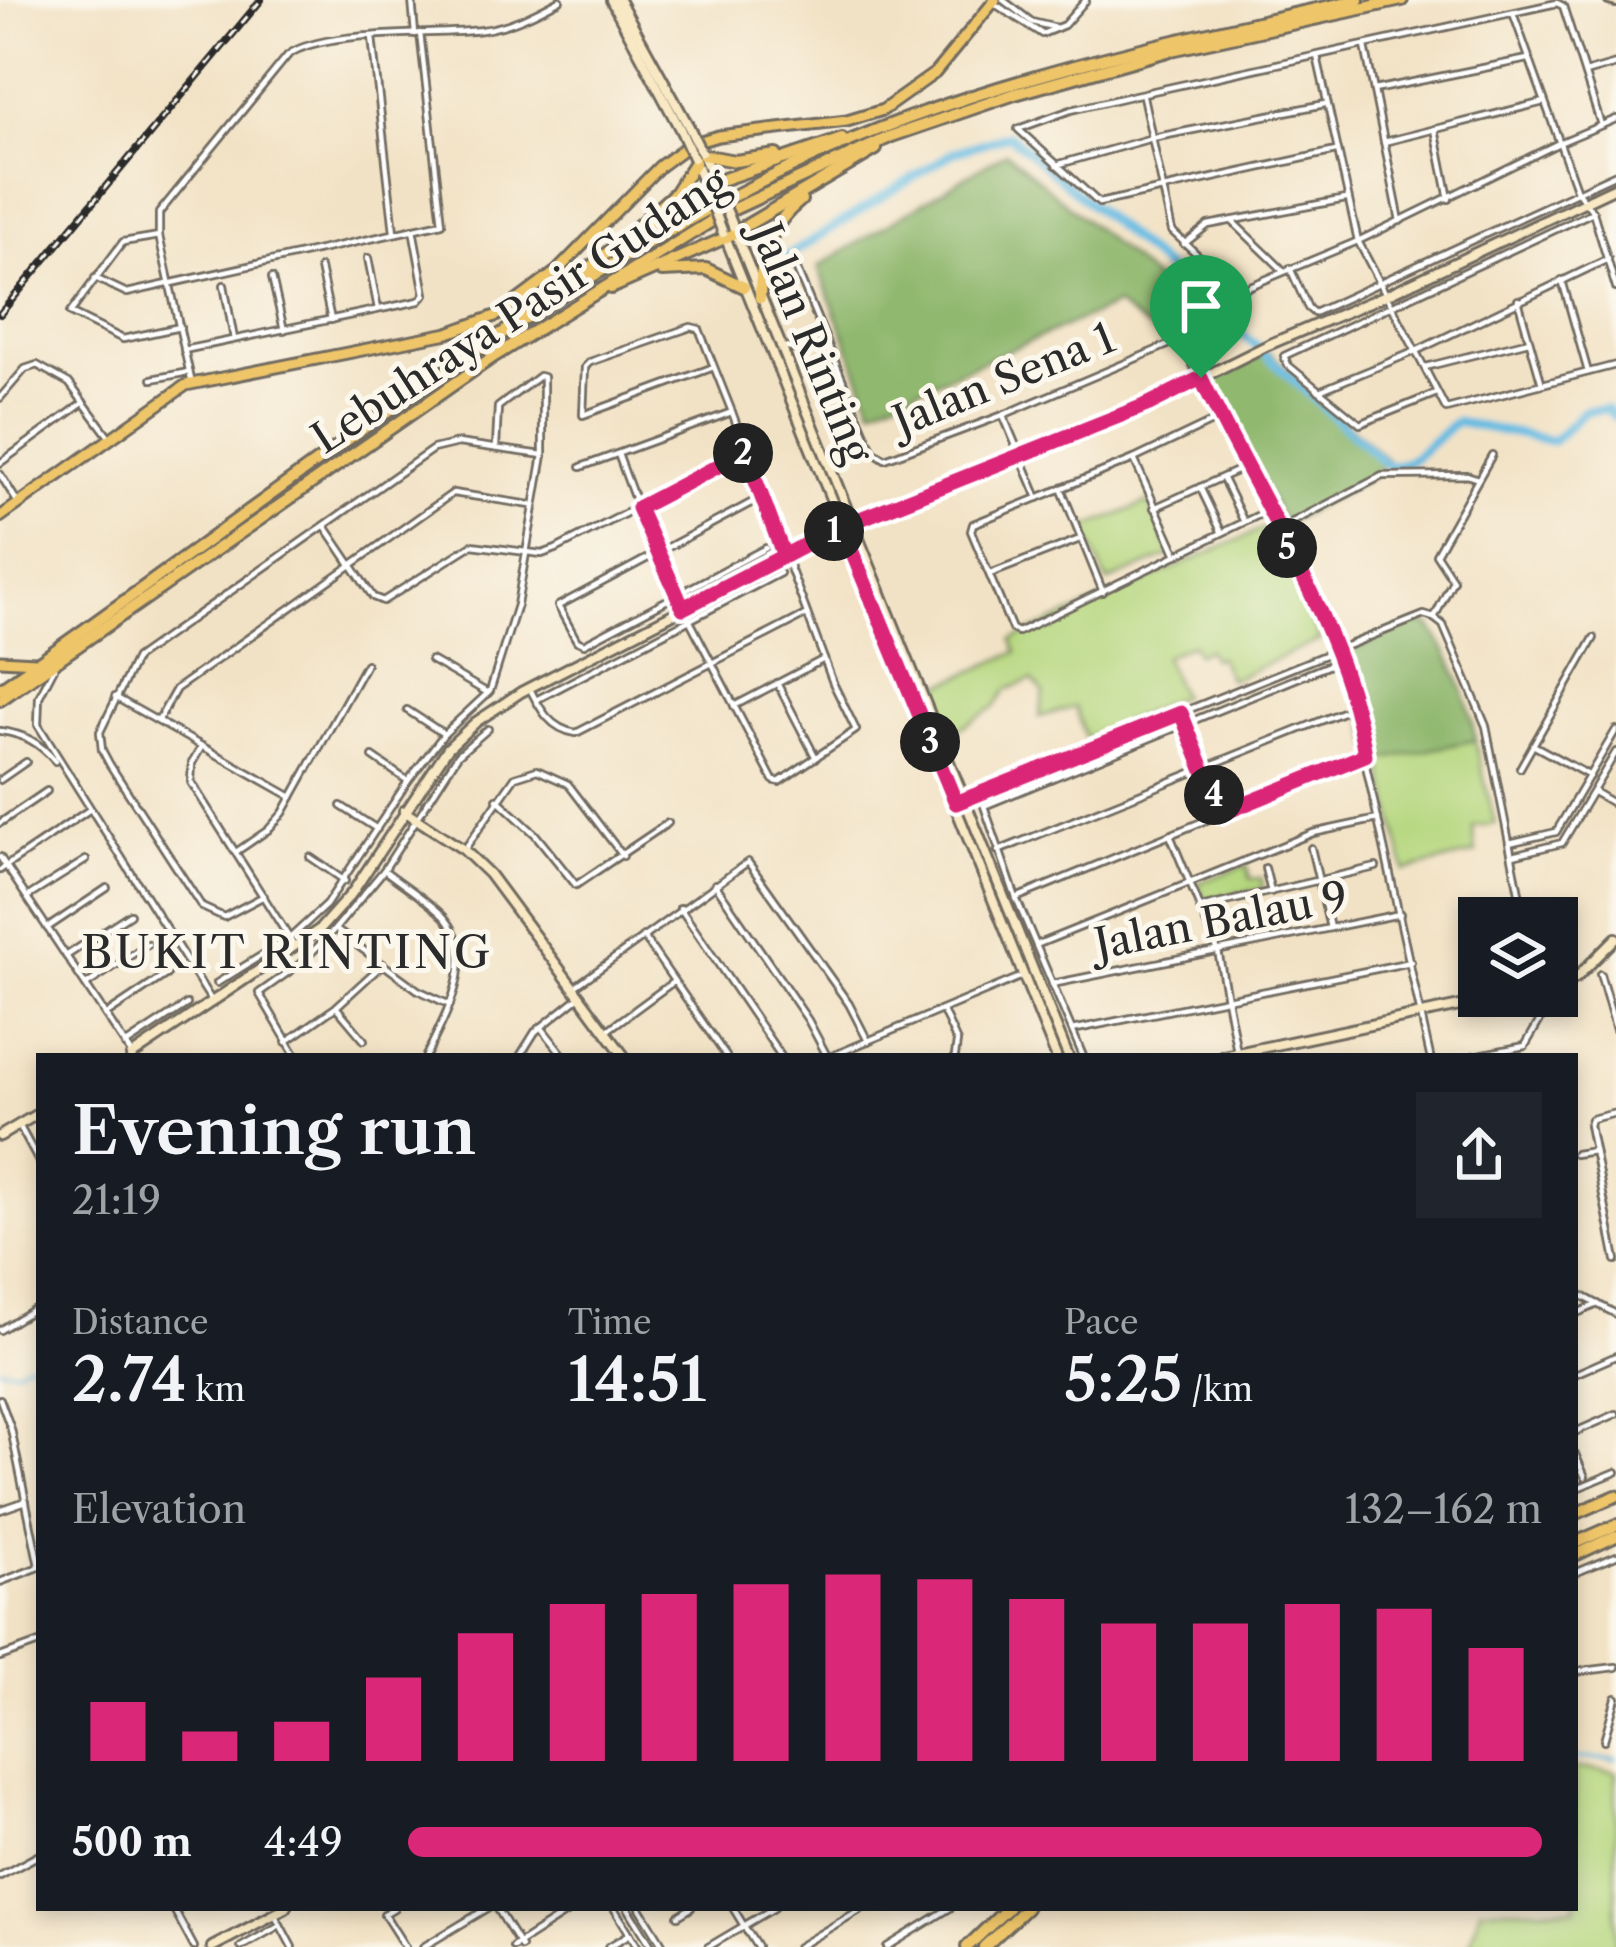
<!DOCTYPE html>
<meta charset="utf-8">
<style>
body{margin:0;font-family:"Libre Caslon Text",serif;background:#20242c;color:#f1f3f6;height:100vh;display:flex;flex-direction:column;font-size:45px;white-space:nowrap}
*{box-sizing:border-box;margin:0}
p{font-size:39px;color:#9ea1a6}
.icon{flex:none;width:66px;height:66px;fill:none;stroke:currentColor;stroke-width:2;stroke-linecap:round;stroke-linejoin:round}
.map{position:relative;flex:1;overflow:hidden}
.drawer{position:absolute;left:36px;top:1053px;width:1542px;height:858px;display:flex;flex-direction:column;background:#171b24;border-radius:0px;box-shadow:0 6px 18px #0003}
.drawer>*{flex:none}
.tools{position:absolute;left:1458px;top:897px;display:grid;gap:24px}
.tools a{display:grid;place-items:center;width:120px;height:120px;border-radius:0px;background:#171b24;box-shadow:0 6px 18px #0003;font-size:60px}
.pin{position:absolute;display:grid;place-items:center;width:102px;height:102px;color:#fff;margin:-123px -51px;border-radius:50% 50% 50% 0;rotate:-45deg;box-shadow:0 0 12px #0007}
.pin .icon{rotate:45deg}
.km{position:absolute;width:60px;height:60px;margin:-30px;border-radius:50%;background:#222;color:#fff;font-size:33px;line-height:60px;text-align:center}
.round{display:grid;place-items:center;flex:none;width:126px;height:126px;border-radius:0px;background:#20242c}
.summary{display:flex;align-items:center;justify-content:space-between;height:204px;padding:0 36px}
h1{font-size:66px;font-weight:600;line-height:90px}
.metrics{display:grid;grid-template-columns:repeat(3,1fr);gap:18px;height:204px;padding:12px 36px}
.metrics div{display:grid;align-content:center}
.metrics b{font-size:60px;font-weight:600}
.metrics small{font-size:33px;font-weight:400}
.metrics p{font-size:33px}
.chart{height:336px;padding:24px 36px}
.chart p{display:flex;justify-content:space-between}
.chart svg{width:100%;height:216px;margin-top:12px;stroke:#db2777;stroke-width:6}
ul{padding:0 36px;list-style:none;font-size:39px}
li{display:grid;grid-template-columns:192px 144px 1fr;align-items:center;height:90px}
li i{height:30px;border-radius:15px;background:#db2777}
.map>svg:first-child{display:block}
.green{fill:#b6d77f;stroke:#708155;stroke-width:3}
.forest{fill:#90b86e;stroke:#5e724c;stroke-width:3}
.lines{fill:none;stroke-linecap:round;stroke-linejoin:round}
.stream{stroke:#66bbe2;stroke-width:3}
.river{stroke:#66bbe2;stroke-width:9}
.street-casing{stroke:#716b61;stroke-width:10}
.secondary-casing{stroke:#716b61;stroke-width:14}
.primary-casing{stroke:#716b61;stroke-width:15}
.highway-casing{stroke:#716b61;stroke-width:16}
.street{stroke:#fff;stroke-width:4.5}
.secondary{stroke:#f8e8c3;stroke-width:8}
.primary{stroke:#eec569;stroke-width:9}
.highway{stroke:#eec569;stroke-width:10}
.rail-casing{stroke:#2b2b2b;stroke-width:8}
.rail{stroke:#fbf7ec;stroke-width:3;stroke-dasharray:9;stroke-linecap:butt}
.secondary-bridge-casing{stroke:#716b61;stroke-width:14;stroke-linecap:butt}
.secondary-bridge{stroke:#f8e8c3;stroke-width:8}
.route-casing{stroke:#fff;stroke-width:24}
.route{stroke:#db2777;stroke-width:15}
.labels{text-anchor:middle;stroke-width:10;stroke-linejoin:round;paint-order:stroke}
.street-label{font-size:42px;fill:#2b2b2b;stroke:#fbf7ec}
.neighbourhood-label{font-size:45px;letter-spacing:3px;fill:#2b2b2b;stroke:#fbf7ec}
</style>
<div class="map">
<svg width="1616" height="1947" viewBox="0 0 1616 1947">
<rect width="100%" height="100%" fill="#fbf7ec"/>
<filter id="ink" filterUnits="userSpaceOnUse"><feTurbulence type="fractalNoise" baseFrequency=".00833" numOctaves="2"/><feDisplacementMap in="SourceGraphic" scale="24" xChannelSelector="R" yChannelSelector="G"/><feConvolveMatrix kernelMatrix="1 2 1 2 8 2 1 2 1" color-interpolation-filters="sRGB"/></filter>
<filter id="wash" filterUnits="userSpaceOnUse"><feTurbulence type="fractalNoise" baseFrequency=".004" numOctaves="4" result="noise"/><feDisplacementMap in="SourceGraphic" scale="48" xChannelSelector="R" yChannelSelector="G"/><feGaussianBlur stdDeviation="2.7" result="paint"/><feColorMatrix in="noise" values="0 0 0 0 0 0 0 0 0 0 0 0 0 0 0 0 0 1.4 0 .05"/><feComposite in="paint" operator="in"/></filter>
<g filter="url(#wash)">
<rect width="100%" height="100%" fill="#f2e2c5"/>
<g class="green">
<path d="M1149 502 1171 555 1107 582 1085 528Z"/>
<path d="M1270 526 1320 640 1230 680 1219 657 1212 659 1207 649 1197 654 1192 644 1164 657 1181 696 1085 738 1075 707 1039 717 1044 693 1032 680 1006 690 996 706 947 736 927 691 1017 652 1012 640Z"/>
<path d="M1475 740 1495 824 1473 827 1476 853 1405 871 1381 760Z"/>
<path d="M1246 865 1250 879 1262 878 1263 888 1205 900 1198 883Z"/>
<path d="M1575 1768 1616 1772V1947H1469L1480 1908H1575Z"/>
</g>
<g class="forest">
<path d="M1006 152 1190 310 1154 333 1116 305 872 408 818 267Z"/>
<path d="M1269 352 1387 460 1372 477 1284 524 1209 382Z"/>
<path d="M1418 622 1429 625C1452 656 1471 702 1475 740L1381 760 1375 758 1346 653Z"/>
</g>
<g class="lines">
<g class="stream">
<path d="M0 1368 16 1370 27 1363 39 1366"/>
<path d="M1575 1758 1616 1760"/>
</g>
<path class="river" d="M775 264 954 152 1009 135 1247 338 1389 467 1410 461 1456 422 1553 441 1585 411 1606 409 1616 418"/>
</g>
</g>
<g filter="url(#ink)">
<g class="lines">
<defs>
<g id="street">
<path d="M412 0 415 34"/>
<path d="M1003 0 1032 22 1057 28"/>
<path d="M995 4 1042 34 1064 25 1086 0"/>
<path d="M1513 13 1577 191 1593 212 1616 288"/>
<path d="M372 37 394 232"/>
<path d="M1365 46 1400 221"/>
<path d="M1317 56 1358 241 1446 409 1616 365"/>
<path d="M1585 73 1616 64"/>
<path d="M1374 90 1528 59"/>
<path d="M1143 96 1172 231 1232 287 1243 289 1358 241 1559 143 1616 119"/>
<path d="M1435 129 1449 199"/>
<path d="M1384 142 1544 102"/>
<path d="M1336 151 1099 203 1018 129 1071 110 1135 95 1557 3 1563 6 1601 125"/>
<path d="M1056 165 1152 138 1325 104"/>
<path d="M1232 221 1284 271"/>
<path d="M159 236 123 242 70 313 123 339 180 327"/>
<path d="M1184 244 1208 225 1346 199"/>
<path d="M368 258 378 309"/>
<path d="M320 268 331 320"/>
<path d="M1290 268 1308 308 1314 313 1616 174"/>
<path d="M797 270 868 441 873 451 885 459 1003 415 1175 342 1182 345 1278 529 1348 684 1430 1056"/>
<path d="M95 278 127 293 442 223 420 33"/>
<path d="M272 278 284 330"/>
<path d="M1562 280 1588 372"/>
<path d="M224 285 234 339"/>
<path d="M1518 300 1541 381"/>
<path d="M785 347 792 349 824 336"/>
<path d="M184 350 419 301 425 294 413 229"/>
<path d="M1425 367 1529 341"/>
<path d="M152 379 189 372"/>
<path d="M192 384 159 236V213L288 55C323 29 436 36 482 30 509 27 536 13 560 0"/>
<path d="M1319 391 1416 351 1608 259"/>
<path d="M1437 393 1360 424 1288 365 1284 356 1593 212"/>
<path d="M0 398 25 369 37 365 69 383 110 438"/>
<path d="M1003 415 1038 498"/>
<path d="M1220 418 1134 459 973 524 971 531 1012 629 1018 632 1267 511"/>
<path d="M618 454 655 554 773 780 779 782 856 730 833 683 732 412 699 329 691 327 590 362 585 367 583 415 714 367"/>
<path d="M1134 459 1177 555"/>
<path d="M0 463 83 403"/>
<path d="M581 467 732 412"/>
<path d="M0 474 18 503"/>
<path d="M1223 479 1244 522"/>
<path d="M1200 487 1221 531"/>
<path d="M1061 488 1103 592"/>
<path d="M762 497 558 606 577 641 584 644 766 548"/>
<path d="M1154 508 1245 467"/>
<path d="M325 526 373 597 383 601 472 545 542 554 556 549 745 452"/>
<path d="M1281 528 1382 476 1467 475 1478 479"/>
<path d="M990 574 1080 539"/>
<path d="M1434 618 1443 625 1486 726 1524 918"/>
<path d="M1434 618 1453 580 1436 554 1492 455"/>
<path d="M431 660 488 693"/>
<path d="M54 668 39 697 38 725 213 1003"/>
<path d="M777 683 816 758"/>
<path d="M529 687C540 709 550 729 576 733L807 614"/>
<path d="M115 697 292 797"/>
<path d="M536 700 780 573"/>
<path d="M734 706 824 659"/>
<path d="M407 710 444 734"/>
<path d="M1181 713 1221 814"/>
<path d="M158 721 176 689 453 493 531 505"/>
<path d="M0 731C24 734 39 742 55 761"/>
<path d="M1533 745 1590 776"/>
<path d="M202 746 192 763 191 782 295 947"/>
<path d="M373 757 408 781"/>
<path d="M1520 768 1594 638"/>
<path d="M0 780 26 762"/>
<path d="M1594 792 1616 805"/>
<path d="M497 799 535 834 576 885 668 823"/>
<path d="M966 799 1424 615 1434 618"/>
<path d="M341 806 377 829"/>
<path d="M0 823 47 791"/>
<path d="M1170 835 1218 951 1237 1052"/>
<path d="M1509 843 1556 832 1616 730"/>
<path d="M1311 848 1330 928"/>
<path d="M464 850 515 777 537 770 568 784 623 856"/>
<path d="M998 851 1355 707"/>
<path d="M236 852 268 830 283 813 366 664"/>
<path d="M1513 855 1562 843 1616 752"/>
<path d="M0 857 133 1056"/>
<path d="M310 857 345 881"/>
<path d="M1265 868 1271 892"/>
<path d="M0 870 89 810"/>
<path d="M384 870C403 885 426 899 443 916 481 956 445 1016 426 1056"/>
<path d="M715 884 808 1020 827 1056"/>
<path d="M264 896 224 917 202 907 110 765 102 750 100 732 136 658 433 449 458 443 543 455"/>
<path d="M27 897 86 860"/>
<path d="M1016 898 1365 755"/>
<path d="M680 908 781 1056"/>
<path d="M1200 908 1376 867"/>
<path d="M47 928 107 888"/>
<path d="M335 929 418 990 450 1005"/>
<path d="M643 936 726 1056"/>
<path d="M1036 945 1313 833 1378 819"/>
<path d="M66 956 130 914"/>
<path d="M1600 974 1616 1030"/>
<path d="M217 983 290 938 326 905 408 781 444 734 490 691 517 605 543 455V377L539 376 498 407 496 447"/>
<path d="M1052 984 1400 914"/>
<path d="M86 985 148 944"/>
<path d="M573 988 748 862 849 1004 868 1041"/>
<path d="M337 1008 364 1040"/>
<path d="M943 1011 957 1042 955 1056"/>
<path d="M107 1014 167 974"/>
<path d="M541 1027 564 1056"/>
<path d="M1072 1030 1411 962"/>
<path d="M605 1032 673 982"/>
<path d="M286 1042 336 1007 383 964"/>
<path d="M125 1045 187 1004"/>
<path d="M296 1056 259 993 300 964 335 929 384 870 458 755 488 729"/>
<path d="M520 1056 535 1032 579 997"/>
<path d="M832 1056 1020 977"/>
<path d="M1083 1056 1016 898 984 806 1339 661"/>
<path d="M1473 1056 1525 1046 1554 996"/>
<path d="M1616 1113 1591 1119 1589 1125 1616 1260"/>
<path d="M19 1125 39 1162"/>
<path d="M1575 1154 1594 1151"/>
<path d="M1575 1292 1616 1314"/>
<path d="M1575 1314 1598 1304"/>
<path d="M0 1330 39 1306"/>
<path d="M1575 1374 1616 1356"/>
<path d="M0 1399 11 1429 39 1566"/>
<path d="M1575 1432 1616 1414"/>
<path d="M1575 1454 1585 1477"/>
<path d="M1575 1489 1616 1472"/>
<path d="M0 1510 26 1501"/>
<path d="M1575 1573 1616 1556"/>
<path d="M0 1582 39 1567"/>
<path d="M0 1657 39 1643"/>
<path d="M1575 1672 1616 1667"/>
<path d="M1604 1740 1616 1698"/>
<path d="M0 1876 39 1855"/>
<path d="M173 1908 194 1947"/>
<path d="M394 1908 384 1914 405 1947"/>
<path d="M497 1908 521 1947"/>
<path d="M614 1908 638 1947"/>
<path d="M628 1908 652 1947"/>
<path d="M640 1908 664 1947"/>
<path d="M733 1908 757 1947"/>
<path d="M275 1915 292 1947"/>
<path d="M678 1916 691 1908"/>
<path d="M241 1947 280 1925"/>
<path d="M423 1947 488 1908"/>
<path d="M513 1947 574 1908"/>
<path d="M608 1947 630 1934"/>
<path d="M708 1947 774 1908"/>
<path d="M798 1947 863 1908"/>
<path d="M887 1947 950 1908"/>
</g>
<g id="secondary">
<path d="M611 0 681 131"/>
<path d="M619 0 689 127"/>
<path d="M1609 0 1616 2"/>
<path d="M703 155 716 185"/>
<path d="M694 159 706 190"/>
<path d="M733 227 1068 1056"/>
<path d="M724 234 1056 1056"/>
<path d="M404 811 464 850 489 874 624 1056"/>
<path d="M1557 986 1576 978 1616 938"/>
<path d="M131 1056 320 929 352 893 448 748 476 722 521 692 850 523 1149 404 1268 345 1386 295 1616 187"/>
<path d="M1223 1056 1507 996"/>
<path d="M0 1136 39 1113"/>
<path d="M212 1947 286 1908"/>
</g>
<g id="primary">
<path d="M0 517 186 385 448 333 498 315 557 271 660 166 690 144 718 136 847 121 883 110 935 73 995 0"/>
<path d="M0 660 36 662"/>
</g>
<g id="highway">
<path d="M703 155 735 161 776 155"/>
<path d="M638 226 675 193 695 162"/>
<path d="M614 248 715 182 842 139"/>
<path d="M662 271 706 269 744 287"/>
<path d="M579 277 615 246"/>
<path d="M611 288 725 238 876 149"/>
<path d="M760 298C760 259 769 225 801 200"/>
<path d="M0 689C263 508 512 299 802 162 972 82 1174 40 1358 0"/>
<path d="M0 700 493 357 723 214 892 136 1015 94 1171 50 1402 0"/>
<path d="M1575 1514 1616 1496"/>
<path d="M1575 1543 1616 1525"/>
<path d="M1575 1555 1616 1536"/>
<path d="M967 1947 1008 1908"/>
<path d="M984 1947 1026 1908"/>
</g>
</defs>
<use href="#street" class="street-casing"/>
<use href="#secondary" class="secondary-casing"/>
<use href="#primary" class="primary-casing"/>
<use href="#highway" class="highway-casing"/>
<use href="#street" class="street"/>
<use href="#secondary" class="secondary"/>
<use href="#primary" class="primary"/>
<use href="#highway" class="highway"/>
<defs>
<path id="rail" d="M0 314 261 0"/>
</defs>
<use href="#rail" class="rail-casing"/>
<use href="#rail" class="rail"/>
<defs>
<g id="secondary-bridge">
<path d="M689 127 701 152"/>
<path d="M681 131 693 158"/>
<path d="M717 187 733 226"/>
<path d="M707 191 723 233"/>
</g>
</defs>
<use href="#secondary-bridge" class="secondary-bridge-casing"/>
<use href="#secondary-bridge" class="secondary-bridge"/>
</g>
</g>
<g class="lines" filter="url(#ink)">
<defs>
<path id="route" d="M1201 378 1149 404 850 523 842 526 683 608 638 508 745 452 784 556C808 544 826 528 850 547L956 803 1181 713 1221 814 1365 755C1347 631 1255 492 1201 378"/>
</defs>
<use href="#route" class="route-casing"/>
<use href="#route" class="route"/>
</g>
<g class="labels">
<g class="street-label">
<text transform="translate(520 310) rotate(-33)" y="15">Lebuhraya Pasir Gudang</text>
<text transform="translate(812 343) rotate(68)" y="15">Jalan Rinting</text>
<text transform="translate(1004 379) rotate(-22)" y="15">Jalan Sena 1</text>
<text transform="translate(1221 920) rotate(-11)" y="15">Jalan Balau 9</text>
</g>
<g class="neighbourhood-label">
<text x="287" y="968">BUKIT RINTING</text>
</g>
</g>
</svg>
<div class="tools">
<a><svg class="icon" aria-label="layers" viewBox="0 0 24 24"><path d="M12 4l9 5-9 5-9-5zM3 14l9 5 9-5"/></svg></a>
</div>
<div class="pin" style="left:1201px;top:378px;background:#1e9e55"><svg class="icon" aria-label="arrive" viewBox="0 0 24 24"><path d="M6 21V4h12l-3 4 3 4H6"/></svg></div>
<b class="km" style="left:834px;top:531px">1</b>
<b class="km" style="left:743px;top:453px">2</b>
<b class="km" style="left:930px;top:742px">3</b>
<b class="km" style="left:1214px;top:795px">4</b>
<b class="km" style="left:1287px;top:548px">5</b>
<section class="drawer">
<div class="summary"><div><h1>Evening run</h1><p>21:19</p></div><a class="round"><svg class="icon" aria-label="share" viewBox="0 0 24 24"><path d="M12 15V3M7 8l5-5 5 5M5 13v7h14v-7"/></svg></a></div>
<div class="metrics">
<div><p>Distance</p><b>2.74<small> km</small></b></div>
<div><p>Time</p><b>14:51</b></div>
<div><p>Pace</p><b>5:25<small> /km</small></b></div>
</div>
<div class="chart"><p><span>Elevation</span>132–162 m</p>
<svg viewBox="0 0 160 44" preserveAspectRatio="none"><path d="M5 44V32M15 44V38M25 44V36M35 44V27M45 44V18M55 44V12M65 44V10M75 44V8M85 44V6M95 44V7M105 44V11M115 44V16M125 44V16M135 44V12M145 44V13M155 44V21"/></svg>
</div>
<ul>
<li><b>500 m</b>4:49<i style="width:100%"></i></li>
</ul>
</section>
</div>
